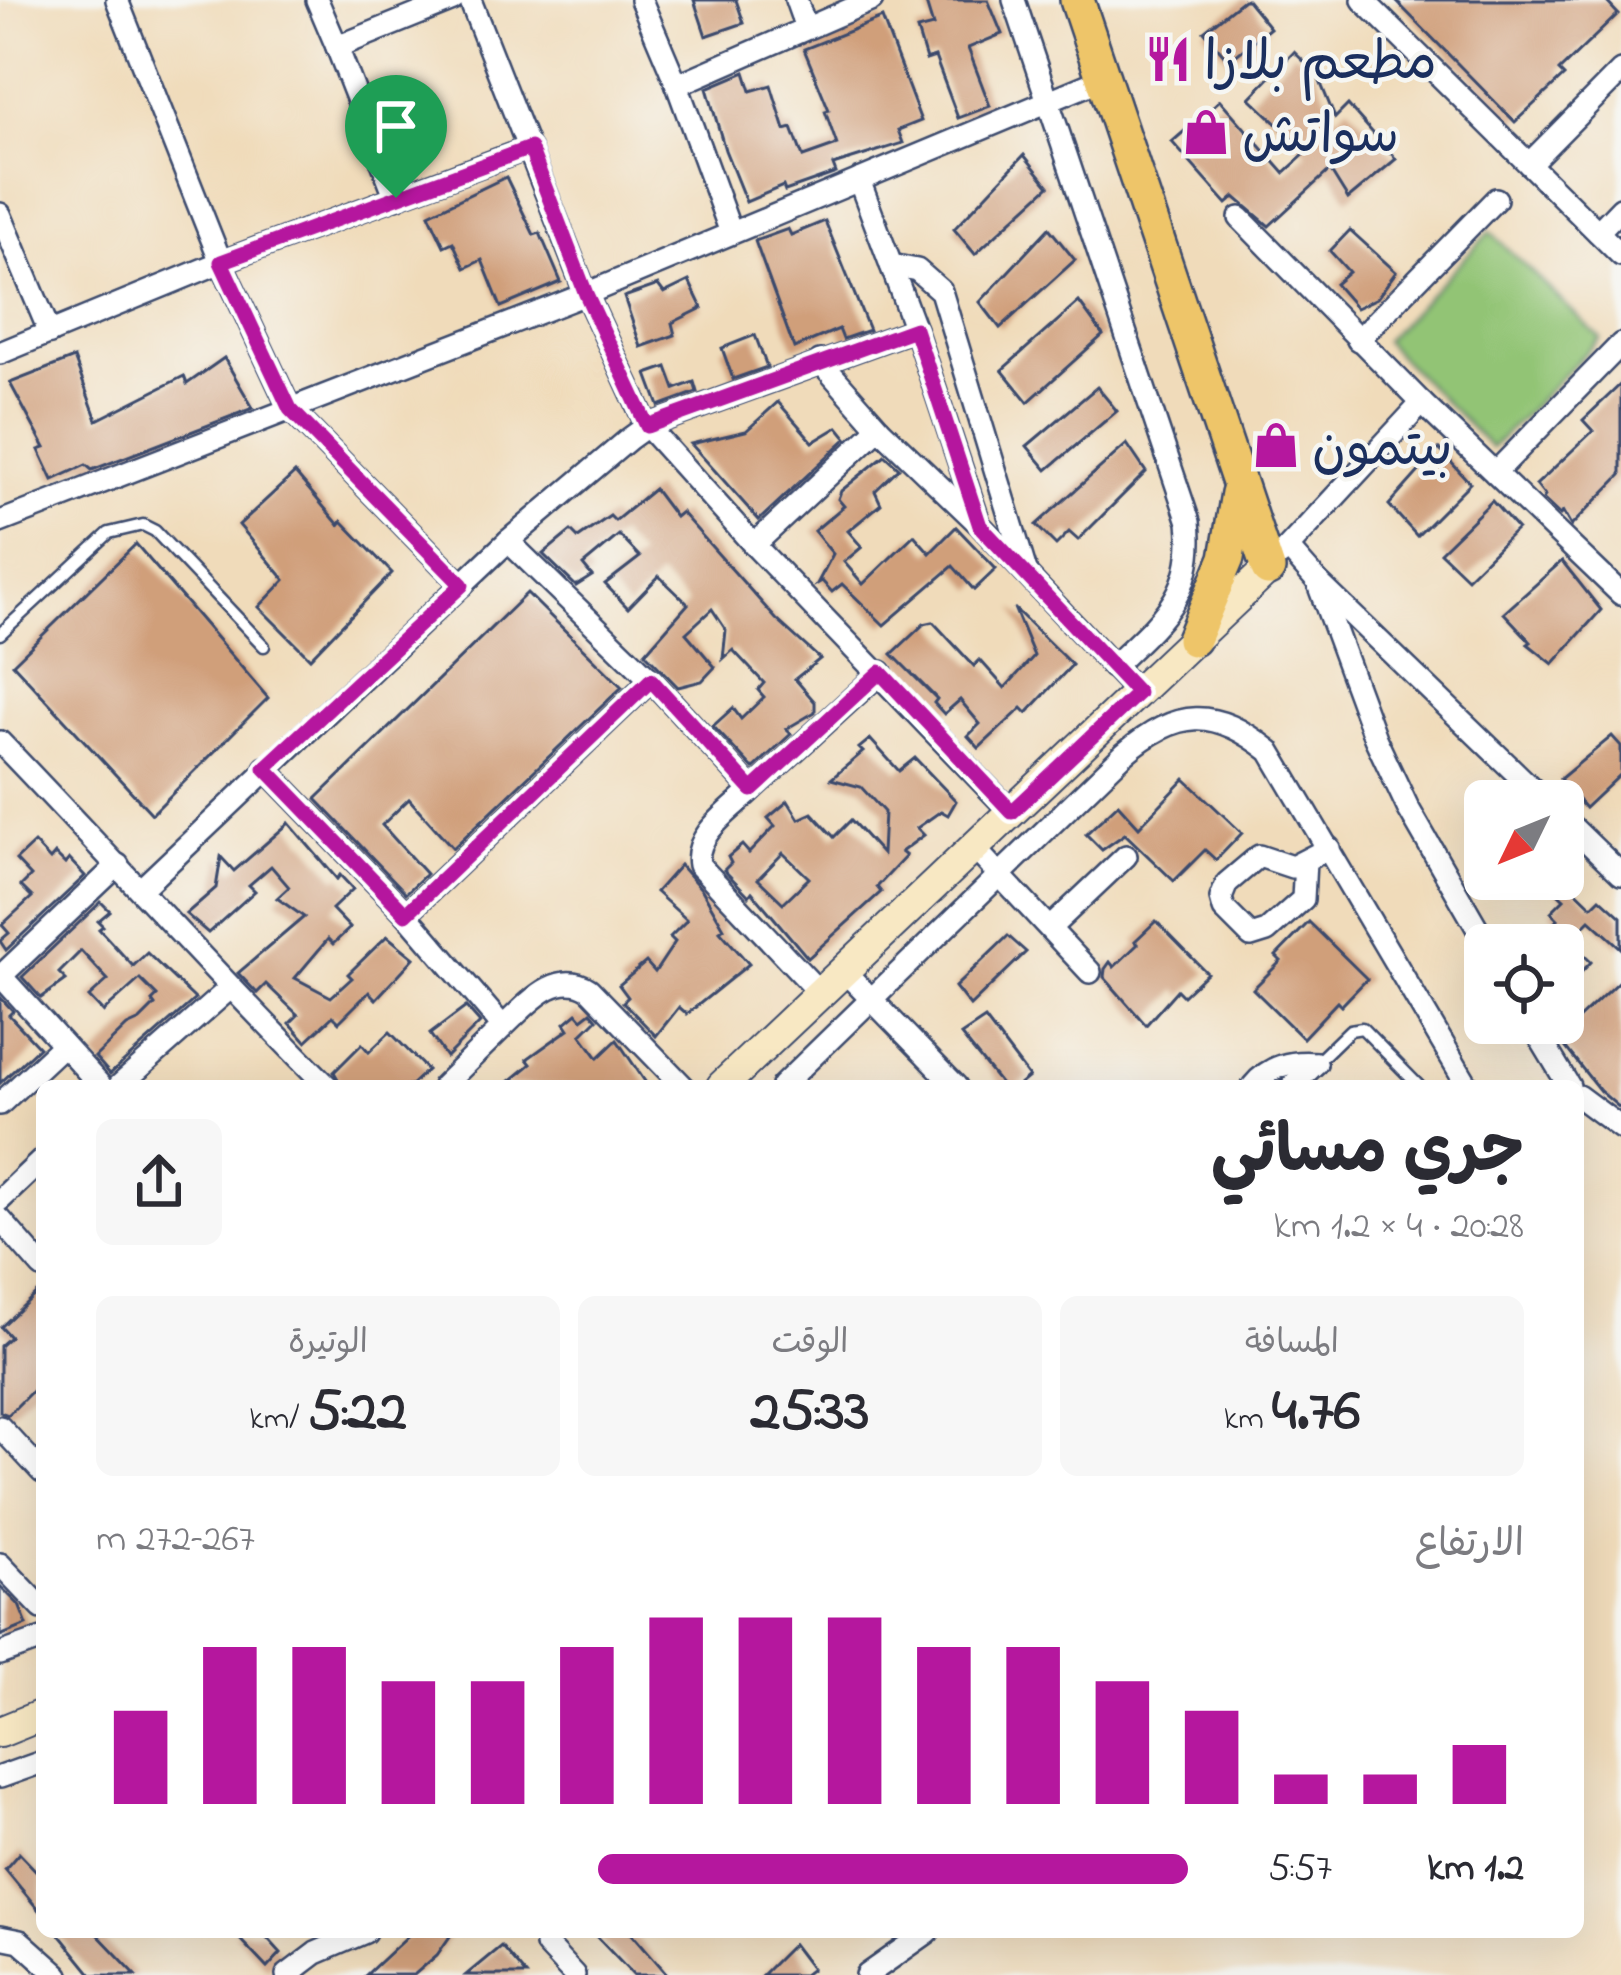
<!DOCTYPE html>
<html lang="ar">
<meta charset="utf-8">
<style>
body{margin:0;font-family:"Indie Flower","Playpen Sans Arabic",sans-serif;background:#f7f7f7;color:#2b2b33;direction:rtl;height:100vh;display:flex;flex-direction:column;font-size:45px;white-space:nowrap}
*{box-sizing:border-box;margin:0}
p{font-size:39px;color:#7c7c81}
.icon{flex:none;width:66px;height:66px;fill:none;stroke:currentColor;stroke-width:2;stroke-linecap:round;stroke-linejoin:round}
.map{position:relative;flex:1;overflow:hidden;direction:ltr}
.sheet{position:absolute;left:36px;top:1080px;width:1548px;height:858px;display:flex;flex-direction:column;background:#fff;border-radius:18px;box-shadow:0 12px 48px #0002;direction:rtl}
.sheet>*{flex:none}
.needle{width:78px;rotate:227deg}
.tools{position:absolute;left:1464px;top:780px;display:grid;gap:24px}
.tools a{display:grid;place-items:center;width:120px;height:120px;border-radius:18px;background:#fff;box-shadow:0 12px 48px #0002;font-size:60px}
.pin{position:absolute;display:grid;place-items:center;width:102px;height:102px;color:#fff;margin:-123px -51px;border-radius:50% 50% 50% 0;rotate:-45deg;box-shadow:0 0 12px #0007}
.pin .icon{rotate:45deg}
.round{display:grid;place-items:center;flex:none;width:126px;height:126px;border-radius:18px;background:#f7f7f7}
.headline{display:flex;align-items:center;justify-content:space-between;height:204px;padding:0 60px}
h1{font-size:66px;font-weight:700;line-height:90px}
.stats{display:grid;grid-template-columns:repeat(3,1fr);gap:18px;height:204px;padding:12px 60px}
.stats div{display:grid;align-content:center;border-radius:18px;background:#f7f7f7;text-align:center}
.stats b{font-size:60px;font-weight:700}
.stats small{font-size:33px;font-weight:400}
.stats p{font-size:33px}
.chart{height:336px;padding:24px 60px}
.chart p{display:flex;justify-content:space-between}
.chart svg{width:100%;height:216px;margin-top:12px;stroke:#b5179e;stroke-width:6}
ul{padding:0 60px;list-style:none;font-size:39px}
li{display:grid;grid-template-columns:192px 144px 1fr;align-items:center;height:90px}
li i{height:30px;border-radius:15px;background:#b5179e}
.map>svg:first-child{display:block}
.green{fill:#92c474;stroke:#567a69;stroke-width:3}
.building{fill:#d09f7a;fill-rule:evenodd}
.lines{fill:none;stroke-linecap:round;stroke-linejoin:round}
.service-casing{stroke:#3b496c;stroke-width:15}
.minor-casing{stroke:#3b496c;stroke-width:26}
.secondary-casing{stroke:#3b496c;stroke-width:34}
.primary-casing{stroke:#3b496c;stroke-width:38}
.service{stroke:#fff;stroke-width:10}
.minor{stroke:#fff;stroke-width:21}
.secondary{stroke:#f8e8c3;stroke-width:30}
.primary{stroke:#eec569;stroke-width:33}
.route-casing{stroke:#fff;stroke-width:24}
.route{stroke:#b5179e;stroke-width:15}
.labels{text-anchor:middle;stroke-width:9;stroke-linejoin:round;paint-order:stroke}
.poi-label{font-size:54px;fill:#1b2f5e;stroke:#f6f6f2;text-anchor:start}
</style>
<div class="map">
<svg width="1621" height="1975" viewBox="0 0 1621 1975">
<rect width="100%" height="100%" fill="#f6f6f2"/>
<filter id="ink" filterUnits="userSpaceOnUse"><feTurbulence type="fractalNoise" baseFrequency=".00833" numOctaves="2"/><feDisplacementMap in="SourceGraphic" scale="24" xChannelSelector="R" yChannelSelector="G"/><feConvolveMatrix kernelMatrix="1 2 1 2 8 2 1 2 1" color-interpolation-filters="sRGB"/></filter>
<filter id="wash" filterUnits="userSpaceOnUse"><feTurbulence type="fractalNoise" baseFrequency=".004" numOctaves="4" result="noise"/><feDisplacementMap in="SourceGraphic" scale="48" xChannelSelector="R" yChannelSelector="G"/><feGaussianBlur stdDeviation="2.7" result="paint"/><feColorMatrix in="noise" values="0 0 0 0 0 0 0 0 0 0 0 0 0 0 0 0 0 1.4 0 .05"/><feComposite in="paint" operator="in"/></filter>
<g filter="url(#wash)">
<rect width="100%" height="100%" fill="#f0dbba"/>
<path class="green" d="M1490 232 1600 338 1491 448 1384 341Z"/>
<g id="blocks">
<g class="building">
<path d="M694 0H736L744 23 706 36Z"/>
<path d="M925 0H988L1002 34 968 48 990 106 958 118 935 57 926 60 917 30 933 26Z"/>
<path d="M1243 0H1247L1270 28 1229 61 1204 31Z"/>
<path d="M1395 0H1605L1618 14 1559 71 1564 76 1515 122Z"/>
<path d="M882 18 921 121 898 130 903 143 833 165 836 173 785 191 783 186 746 202 725 150 707 88 745 72 751 91 771 85 785 130 792 128 803 157 837 145 825 111 829 110 804 49Z"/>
<path d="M1294 52 1317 74 1335 118 1348 105 1396 159 1348 199 1330 170 1269 226 1235 197 1227 204 1172 142 1220 100 1284 173 1307 152 1250 98Z"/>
<path d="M1024 155 1049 186 975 254 954 229Z"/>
<path d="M506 177 534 235 540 233 561 282 501 307 482 260 465 268 453 242 444 246 429 214Z"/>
<path d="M825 221 869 330 843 339 839 329 794 348 755 241 788 229 791 235Z"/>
<path d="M1049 228 1075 260 1000 328 980 302Z"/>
<path d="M1350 230 1396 272 1377 298 1356 308 1335 284 1349 272 1330 251Z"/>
<path d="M689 281 702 308 672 323 675 335 641 347 624 297 658 285 664 293Z"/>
<path d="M1079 302 1103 335 1028 402 1002 370Z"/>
<path d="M755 335 767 367 733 379 722 348Z"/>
<path d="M74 358 97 420 184 376 187 384 224 358 253 408 92 470 86 465 53 480 39 450 45 448 10 383Z"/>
<path d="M667 367 675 389 694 382 697 392 659 406 647 374Z"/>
<path d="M1621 384V475L1571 526 1563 512 1560 515 1543 499 1545 496 1536 485 1593 431 1583 420Z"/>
<path d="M1097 387 1117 411 1047 470 1027 446Z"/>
<path d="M778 402 813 442 838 427 847 438 759 520 691 444 746 431Z"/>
<path d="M1127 444 1146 472 1078 540 1069 532 1056 545 1036 525Z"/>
<path d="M1439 449 1470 483 1417 536 1389 505Z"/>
<path d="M885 455 899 468 875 491 881 504 848 531 862 547 844 562 863 584 914 535 930 553 956 527 996 569 974 590 953 566 884 625 842 584 832 592 822 581 817 584 833 554 814 531 844 506 838 499 841 491Z"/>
<path d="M295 473 339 525 342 521 392 573 310 658 259 607 285 580 239 525Z"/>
<path d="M654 489 675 517 681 512 776 619 820 659 795 679 815 702V712L786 729 791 734 753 769 713 726 733 708 741 719 764 697 758 690 764 683 733 650 723 659 726 630 712 609 686 633 715 667 702 681 678 687 645 653 688 604 659 576 628 608 605 584 640 557 619 535 583 565 592 576 576 586 543 554 571 531 578 538 610 516 615 521Z"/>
<path d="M1492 501 1517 529 1467 578 1440 552Z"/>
<path d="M136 544 268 698 152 814 13 664Z"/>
<path d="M1562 561 1601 610 1553 664 1528 644 1531 642 1504 613Z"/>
<path d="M527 593 622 687 453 848 409 799 382 825 426 874 406 893 316 799Z"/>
<path d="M1014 608 1072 665 1027 713 1022 708 979 748 968 736 980 724 960 700 944 714 934 703 937 699 892 654 924 624 933 622 974 666 980 660 1005 688 1034 656Z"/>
<path d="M1612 736 1621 746V774L1585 808 1560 779Z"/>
<path d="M870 739 899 771 915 758 956 801 948 815 941 811 917 828 924 835 901 852 906 856 877 887 881 892 808 958 752 892 749 896 724 870 731 863 728 857 742 845 749 853 775 826 768 818 788 801 799 819 812 813 834 837 851 820 882 854 884 812 861 787 831 779 863 752 859 748ZM783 853 809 878 783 903 758 879Z"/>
<path d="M1185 779 1242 833 1216 860 1205 850 1174 881 1125 834 1102 850 1086 834 1118 804 1139 827Z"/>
<path d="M289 823 337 879 340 875 353 889 332 909 350 928 333 944 328 939 295 978 331 997 352 978 348 974 387 936 414 958 376 999 369 992 339 1022 333 1016 306 1041 290 1023 298 1015 266 984 257 993 238 973 304 917 277 898 289 887 271 866 249 885 255 891 208 933 186 914 216 888 221 857 234 871Z"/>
<path d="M34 843 50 860 55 854 65 864 69 859 85 876 6 950 0 941 9 933 2 925 32 897 21 886 31 876 16 860Z"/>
<path d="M680 865 702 890 724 928 720 931 749 964 687 1014 679 1007 656 1036 623 1002 628 997 619 985 646 962 655 972 675 942 670 937 687 920 656 892Z"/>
<path d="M1543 879H1564L1592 906 1600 898 1621 917V948L1590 920 1569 941 1591 962 1563 991V945H1533L1558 919 1551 912 1564 899Z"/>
<path d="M101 902 110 911 98 921 103 926 99 929 133 966 147 953 195 999 110 1074 95 1057 127 1026 140 1020 155 1005 152 1001 157 996 140 979 103 1012 89 997 108 980 81 951 59 973 66 980 41 998 22 977Z"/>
<path d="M1156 921 1207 973 1183 996 1177 990 1146 1025 1104 977 1105 969 1110 962 1114 967 1138 944 1135 941Z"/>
<path d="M1309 922 1367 979 1341 1006 1337 1002 1303 1038 1253 989 1281 961 1276 956Z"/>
<path d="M1008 936 1026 952 970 1006 955 987Z"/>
<path d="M1621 979V1109L1600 1091 1558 1038Z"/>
<path d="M0 997 13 1011 9 1015 39 1047 0 1083Z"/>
<path d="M466 1007 480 1023 446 1057 430 1034Z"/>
<path d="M591 1012 597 1019 581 1035 598 1058 617 1040 648 1086H504L531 1064 527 1059 569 1029 565 1023 577 1013 582 1019Z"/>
<path d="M985 1019 1029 1077 1018 1086H1002L961 1035Z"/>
<path d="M390 1032 427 1070 410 1086H342L334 1072 362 1044 369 1052Z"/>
<path d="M42 1288V1381L8 1415 0 1412V1346L10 1337 1 1327Z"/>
<path d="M0 1586 19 1605 27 1625 0 1636Z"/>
<path d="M19 1853 42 1877V1914L5 1869Z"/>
<path d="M57 1932H95L136 1975H92Z"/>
<path d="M233 1932H262L281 1953 267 1968Z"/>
<path d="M412 1932H453L437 1955 414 1975H366Z"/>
<path d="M593 1932H631L668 1975H634Z"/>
<path d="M793 1944 812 1969 804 1975H762Z"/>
<path d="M501 1946 526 1975H466Z"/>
</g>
</g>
</g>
<g filter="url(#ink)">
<use href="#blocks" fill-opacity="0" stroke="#3b496c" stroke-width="3"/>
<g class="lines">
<defs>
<g id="service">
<path d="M0 634 109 533 143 525 155 531 264 646"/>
<path d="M1316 1063 1350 1030 1362 1028 1419 1086"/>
</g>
<g id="minor">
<path d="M117 0 221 262 290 409 462 585"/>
<path d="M317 0 337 47 453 0"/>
<path d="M470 0 586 294 647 426 754 545 1011 812"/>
<path d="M641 0 677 85 730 230"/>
<path d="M796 0 806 28"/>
<path d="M1014 0 1189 522C1197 594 1160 621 1112 667"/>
<path d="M1363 0 1621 255"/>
<path d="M337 47 396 198"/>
<path d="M677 85 872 0"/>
<path d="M1529 164 1621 71"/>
<path d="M859 180 915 329 978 519"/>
<path d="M0 214 50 333"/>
<path d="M1240 218 1422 403 1621 594"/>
<path d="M1598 232 1621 208"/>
<path d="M891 265 917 270 941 291 1025 568"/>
<path d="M1358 340 1496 199"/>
<path d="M0 353 221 262 529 148"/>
<path d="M820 361 879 428 981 526 1138 693"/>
<path d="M1495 473 1621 344"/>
<path d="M0 522 586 294 1104 78"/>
<path d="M508 541 651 680"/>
<path d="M754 545 879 428"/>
<path d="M1288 548 1317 581 1545 801"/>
<path d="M1281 555 1422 403"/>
<path d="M1317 581 1375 738 1408 808 1487 945"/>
<path d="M0 742C110 856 215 974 327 1086"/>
<path d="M265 768 406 914 503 1027C527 1005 556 968 589 989L683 1086"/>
<path d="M752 790C732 810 693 834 699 865L820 993"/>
<path d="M1563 818 1621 874"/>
<path d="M974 848 1090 972"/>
<path d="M1305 861 1303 899 1267 931 1251 936 1224 909 1221 898 1227 883 1259 856 1292 867 1329 848"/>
<path d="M141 889 508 541 629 439 647 426 915 329"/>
<path d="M406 914 651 680 752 790 881 672"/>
<path d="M1050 928 1126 856"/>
<path d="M844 971 956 1086"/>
<path d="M0 975 101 1086"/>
<path d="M1 976 118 865"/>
<path d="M1531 1023 1569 1086"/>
<path d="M119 1086 229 989"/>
<path d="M443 1086 503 1027"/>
<path d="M782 1086 1124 754C1178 708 1214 707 1270 751L1468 1086"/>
<path d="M1253 1086C1270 1065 1291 1061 1316 1063"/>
<path d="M1292 1086 1316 1063"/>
<path d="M1578 1096 1621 1128"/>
<path d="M0 1104 62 1046"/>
<path d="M0 1200 42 1160"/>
<path d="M0 1219 42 1267"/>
<path d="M0 1427 42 1472"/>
<path d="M0 1564 42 1608"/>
<path d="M0 1654 42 1639"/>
<path d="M0 1777 42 1762"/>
<path d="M0 1937 20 1941 58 1975"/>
<path d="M546 1945 574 1975"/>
<path d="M287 1975 316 1953 365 1932"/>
<path d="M867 1975 928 1932"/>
</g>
<g id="secondary">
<path d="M722 1086 1268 569"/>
<path d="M0 1732 42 1715"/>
</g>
<g id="primary">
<path d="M1077 0 1268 569"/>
<path d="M1193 639 1227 558 1238 493"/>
</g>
</defs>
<use href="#service" class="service-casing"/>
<use href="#minor" class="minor-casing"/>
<use href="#secondary" class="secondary-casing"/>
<use href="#primary" class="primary-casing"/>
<use href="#service" class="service"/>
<use href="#minor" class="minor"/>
<use href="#secondary" class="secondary"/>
<use href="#primary" class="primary"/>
</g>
</g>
<g class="lines" filter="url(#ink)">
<defs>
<path id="route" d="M530 148 586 294 647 426 915 329 980 526 1138 693 1012 812 880 672 752 790 651 680 406 914 265 768 462 585 290 409 221 262Z"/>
</defs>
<use href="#route" class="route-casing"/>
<use href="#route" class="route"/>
</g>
<defs>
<symbol id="restaurant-bare" viewBox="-9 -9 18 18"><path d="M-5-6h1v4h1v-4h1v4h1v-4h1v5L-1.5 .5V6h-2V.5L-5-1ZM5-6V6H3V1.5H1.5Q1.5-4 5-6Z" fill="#b5179e" stroke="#f6f6f2" stroke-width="2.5" paint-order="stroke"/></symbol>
<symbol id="shop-bare" viewBox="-9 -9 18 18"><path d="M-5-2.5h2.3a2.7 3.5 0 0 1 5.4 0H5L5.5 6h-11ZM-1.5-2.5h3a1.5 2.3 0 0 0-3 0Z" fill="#b5179e" stroke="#f6f6f2" stroke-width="2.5" paint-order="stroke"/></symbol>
</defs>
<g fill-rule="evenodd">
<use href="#restaurant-bare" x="1135" y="26" width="66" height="66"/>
<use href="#shop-bare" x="1173" y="99" width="66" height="66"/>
<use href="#shop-bare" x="1243" y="412" width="66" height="66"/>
</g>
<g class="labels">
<g class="poi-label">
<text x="1204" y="78">مطعم بلازا</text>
<text x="1242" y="151">سواتش</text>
<text x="1312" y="464">بيتمون</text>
</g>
</g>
</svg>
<div class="tools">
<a><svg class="needle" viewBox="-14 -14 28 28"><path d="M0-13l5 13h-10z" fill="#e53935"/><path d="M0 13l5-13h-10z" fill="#7c7c81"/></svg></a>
<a><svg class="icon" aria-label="locate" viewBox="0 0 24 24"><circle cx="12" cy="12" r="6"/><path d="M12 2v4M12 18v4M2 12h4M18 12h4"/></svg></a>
</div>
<div class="pin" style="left:396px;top:198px;background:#1e9e55"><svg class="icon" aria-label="arrive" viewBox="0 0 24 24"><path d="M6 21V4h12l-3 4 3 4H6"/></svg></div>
<section class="sheet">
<div class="headline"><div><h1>جري مسائي</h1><p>20:28 · 4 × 1.2 km</p></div><a class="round"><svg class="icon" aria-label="share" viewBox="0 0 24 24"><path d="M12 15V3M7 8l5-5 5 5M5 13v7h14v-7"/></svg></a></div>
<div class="stats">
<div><p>المسافة</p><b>4.76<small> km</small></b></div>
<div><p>الوقت</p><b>25:33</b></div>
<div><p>الوتيرة</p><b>5:22<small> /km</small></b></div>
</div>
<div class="chart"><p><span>الارتفاع</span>267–272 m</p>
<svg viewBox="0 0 160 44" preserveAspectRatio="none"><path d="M5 44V25M15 44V12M25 44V12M35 44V19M45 44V19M55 44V12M65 44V6M75 44V6M85 44V6M95 44V12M105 44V12M115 44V19M125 44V25M135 44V38M145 44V38M155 44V32"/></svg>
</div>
<ul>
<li><b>1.2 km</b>5:57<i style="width:54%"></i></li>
</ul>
</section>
</div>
